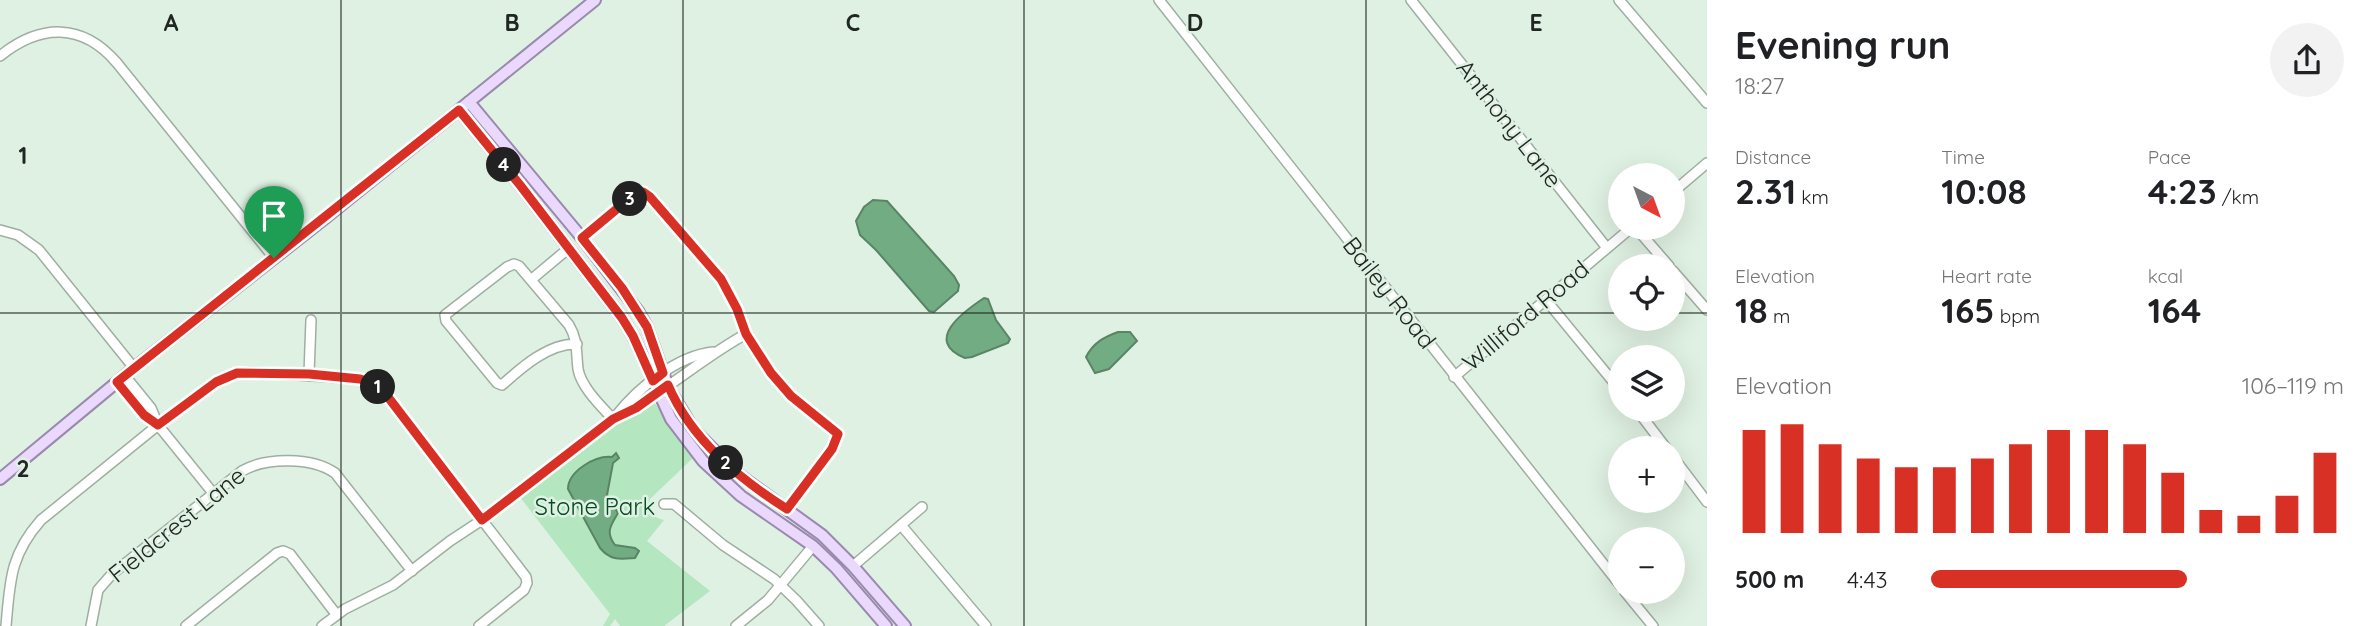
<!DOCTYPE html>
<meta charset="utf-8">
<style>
body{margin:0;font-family:Quicksand,sans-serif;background:#f2f2f2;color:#202124;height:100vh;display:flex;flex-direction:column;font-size:26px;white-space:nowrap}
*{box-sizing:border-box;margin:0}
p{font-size:23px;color:#757577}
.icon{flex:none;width:38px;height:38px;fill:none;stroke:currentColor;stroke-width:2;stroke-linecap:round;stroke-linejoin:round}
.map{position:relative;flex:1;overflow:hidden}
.side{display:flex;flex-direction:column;background:#fff;width:665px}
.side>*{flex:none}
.needle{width:46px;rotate:139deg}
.tools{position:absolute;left:1608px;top:163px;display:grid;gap:14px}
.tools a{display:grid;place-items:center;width:77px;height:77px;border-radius:50%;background:#fff;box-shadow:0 7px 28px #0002;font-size:35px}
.pin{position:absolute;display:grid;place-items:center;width:60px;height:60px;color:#fff;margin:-72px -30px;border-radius:50% 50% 50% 0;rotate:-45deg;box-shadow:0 0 7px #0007}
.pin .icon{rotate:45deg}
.km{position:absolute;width:35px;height:35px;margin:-18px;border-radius:50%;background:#222;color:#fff;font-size:19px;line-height:35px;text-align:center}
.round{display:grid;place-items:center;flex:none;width:74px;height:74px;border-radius:37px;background:#f2f2f2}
.summary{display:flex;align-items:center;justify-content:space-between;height:119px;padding:0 28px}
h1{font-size:38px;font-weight:700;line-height:52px}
.figures{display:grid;grid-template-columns:repeat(3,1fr);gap:10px;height:119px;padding:7px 28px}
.figures div{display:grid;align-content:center}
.figures b{font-size:35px;font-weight:700}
.figures small{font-size:19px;font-weight:400}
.figures p{font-size:19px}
.chart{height:196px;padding:14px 28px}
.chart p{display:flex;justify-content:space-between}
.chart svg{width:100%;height:126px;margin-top:7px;stroke:#d93025;stroke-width:6}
ul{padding:0 28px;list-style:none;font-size:23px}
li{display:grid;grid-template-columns:112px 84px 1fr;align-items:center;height:52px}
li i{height:18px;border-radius:9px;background:#d93025}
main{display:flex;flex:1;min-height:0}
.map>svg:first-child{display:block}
.green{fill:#b4e6c0}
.water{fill:#72ac82;stroke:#598465;stroke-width:2}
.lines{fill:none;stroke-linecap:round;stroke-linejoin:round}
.minor-casing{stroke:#9eafa2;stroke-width:12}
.major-casing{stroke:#9a89ae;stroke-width:14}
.minor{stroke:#fff;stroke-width:9}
.major{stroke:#ead9fc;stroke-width:10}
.route-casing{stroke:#fff;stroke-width:14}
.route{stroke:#d93025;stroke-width:9}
.grid{fill:none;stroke:#202621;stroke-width:2;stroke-opacity:0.55}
.labels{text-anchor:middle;stroke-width:5;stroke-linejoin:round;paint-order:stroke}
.street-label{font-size:24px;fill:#202621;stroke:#dff1e3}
.park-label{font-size:24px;fill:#044b24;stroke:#dff1e3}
.grid-label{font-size:23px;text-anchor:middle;font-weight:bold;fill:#202621;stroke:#dff1e3;stroke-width:5;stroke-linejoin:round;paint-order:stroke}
</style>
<main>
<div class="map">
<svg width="1707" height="626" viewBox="0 0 1707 626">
<rect width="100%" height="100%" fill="#dff1e3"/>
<path class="green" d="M653 401 694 457 650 499C647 510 653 518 664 520L647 541 710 591 664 626H620L615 619 610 626H603L610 614 520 497 618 420Z"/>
<g class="water">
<path d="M873 200 887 201 954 276 959 285 958 291 934 312 929 311 876 250 860 235 856 221 864 207Z"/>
<path d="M984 298 988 299 996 320 1010 339 1008 343 972 357 965 358C923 341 963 312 984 298Z"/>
<path d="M1118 332H1130L1137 341 1109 369 1095 373 1086 357C1093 343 1104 337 1118 332Z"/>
<path d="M616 453 619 458 613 463 607 495 618 513C611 525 605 532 615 545L635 548 639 551 635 558C620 559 611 561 600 548L568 489C568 471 596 455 612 457Z"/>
</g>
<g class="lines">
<defs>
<g id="minor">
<path d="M1159 0 1620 585"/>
<path d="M1411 0 1607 248"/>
<path d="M1619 0 1707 103"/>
<path d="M0 56C40 24 82 22 117 63L274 258"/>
<path d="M1673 192 1707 163"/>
<path d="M1636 228 1669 266"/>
<path d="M0 230 18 235 39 250 134 368"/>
<path d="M582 238 636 193 643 192 650 197 721 279 737 309 746 334 771 373 791 396 838 434 832 449 787 509"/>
<path d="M1673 271 1707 310"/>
<path d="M532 279 569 248"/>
<path d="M1546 300 1620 390"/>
<path d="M577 344C549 343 522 367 502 385L497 383 446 321 445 315 507 267 514 264 519 266 569 325C578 340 576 352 578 369 581 387 601 406 613 419"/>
<path d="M309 374 311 320"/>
<path d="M125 376 151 408 158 425 213 493"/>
<path d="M1454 377 1631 228"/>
<path d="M117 382 143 415 158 425"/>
<path d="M1637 410 1666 448"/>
<path d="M615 417C637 389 676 356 713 352"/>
<path d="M1673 457 1707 502"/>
<path d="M664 504H674L723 545 774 579 796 600 819 626"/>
<path d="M901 525 986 626"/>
<path d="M853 566 922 507"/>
<path d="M1625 592 1653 626"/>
<path d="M6 626C10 581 10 555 41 520L152 430 216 382 237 373 249 372 360 379 375 384 382 390 526 577 527 583 524 590 479 626"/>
<path d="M91 626 98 590 112 574 242 471C266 457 312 457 335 473L412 571"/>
<path d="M186 626 277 553 283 551 290 554 336 614"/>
<path d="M322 626 345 609 393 585 450 541 488 516 613 419C661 396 700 359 746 334"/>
<path d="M736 626 768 600 813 546"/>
</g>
<g id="major">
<path d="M469 102 582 238 638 311 647 327 669 389 694 430 738 474 822 535 853 566 905 626"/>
<path d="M459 110 520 185 622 318 633 336 671 419 703 461 741 496 813 546 836 568 886 626"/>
<path d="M0 479 134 368 324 219 595 0"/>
</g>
</defs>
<use href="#minor" class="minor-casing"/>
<use href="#major" class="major-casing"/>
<use href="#minor" class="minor"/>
<use href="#major" class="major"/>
</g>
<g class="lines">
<defs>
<path id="route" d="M459 110 520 185 622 318 633 336 653 381 663 373 647 327 622 288 582 238 636 193 643 192 650 197 721 279 737 309 746 334 771 373 791 396 838 434 832 449 787 509C738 478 691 439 668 385L636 408 613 419 482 520 388 397 375 384 360 379 309 374 237 373 216 382 158 425 144 415 117 382Z"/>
</defs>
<use href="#route" class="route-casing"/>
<use href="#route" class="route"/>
</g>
<path class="grid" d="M341 0V626M683 0V626M1024 0V626M1366 0V626M0 313H1620M1673 313H1707"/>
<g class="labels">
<g class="street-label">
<text transform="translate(1509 124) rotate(52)" y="8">Anthony Lane</text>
<text transform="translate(1389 293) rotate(52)" y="8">Bailey Road</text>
<text transform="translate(1526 316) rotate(-40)" y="8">Williford Road</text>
<text transform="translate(177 525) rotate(-39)" y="8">Fieldcrest Lane</text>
</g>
<g class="park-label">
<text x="595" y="515">Stone Park</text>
</g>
</g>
<g class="grid-label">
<text x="171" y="31">A</text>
<text x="512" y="31">B</text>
<text x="853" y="31">C</text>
<text x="1195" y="31">D</text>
<text x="1536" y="31">E</text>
<text x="23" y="164">1</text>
<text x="23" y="477">2</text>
</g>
</svg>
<div class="tools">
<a><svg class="needle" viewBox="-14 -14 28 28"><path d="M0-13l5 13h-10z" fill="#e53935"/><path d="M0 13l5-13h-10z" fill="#757577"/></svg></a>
<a><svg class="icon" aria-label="locate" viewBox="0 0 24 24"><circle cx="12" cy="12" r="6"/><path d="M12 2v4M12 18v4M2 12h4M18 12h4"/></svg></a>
<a><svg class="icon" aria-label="layers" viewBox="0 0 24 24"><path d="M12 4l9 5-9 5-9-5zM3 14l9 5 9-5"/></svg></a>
<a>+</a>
<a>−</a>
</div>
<div class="pin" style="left:274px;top:258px;background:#1e9e55"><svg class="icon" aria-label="arrive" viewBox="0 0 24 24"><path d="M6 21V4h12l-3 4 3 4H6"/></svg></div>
<b class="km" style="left:378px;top:387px">1</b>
<b class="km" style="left:726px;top:463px">2</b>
<b class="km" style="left:630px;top:199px">3</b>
<b class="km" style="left:504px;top:165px">4</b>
</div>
<section class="side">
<div class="summary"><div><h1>Evening run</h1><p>18:27</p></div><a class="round"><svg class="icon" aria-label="share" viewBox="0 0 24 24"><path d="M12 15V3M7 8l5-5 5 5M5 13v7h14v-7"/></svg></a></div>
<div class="figures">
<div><p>Distance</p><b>2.31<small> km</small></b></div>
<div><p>Time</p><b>10:08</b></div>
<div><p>Pace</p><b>4:23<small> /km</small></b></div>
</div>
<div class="figures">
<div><p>Elevation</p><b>18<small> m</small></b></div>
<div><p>Heart rate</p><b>165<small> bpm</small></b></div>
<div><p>kcal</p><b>164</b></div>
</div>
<div class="chart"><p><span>Elevation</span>106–119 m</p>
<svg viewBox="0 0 160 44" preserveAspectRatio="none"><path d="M5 44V8M15 44V6M25 44V13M35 44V18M45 44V21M55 44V21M65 44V18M75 44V13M85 44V8M95 44V8M105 44V13M115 44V23M125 44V36M135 44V38M145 44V31M155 44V16"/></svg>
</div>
<ul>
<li><b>500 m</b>4:43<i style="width:62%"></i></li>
</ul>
</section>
</main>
